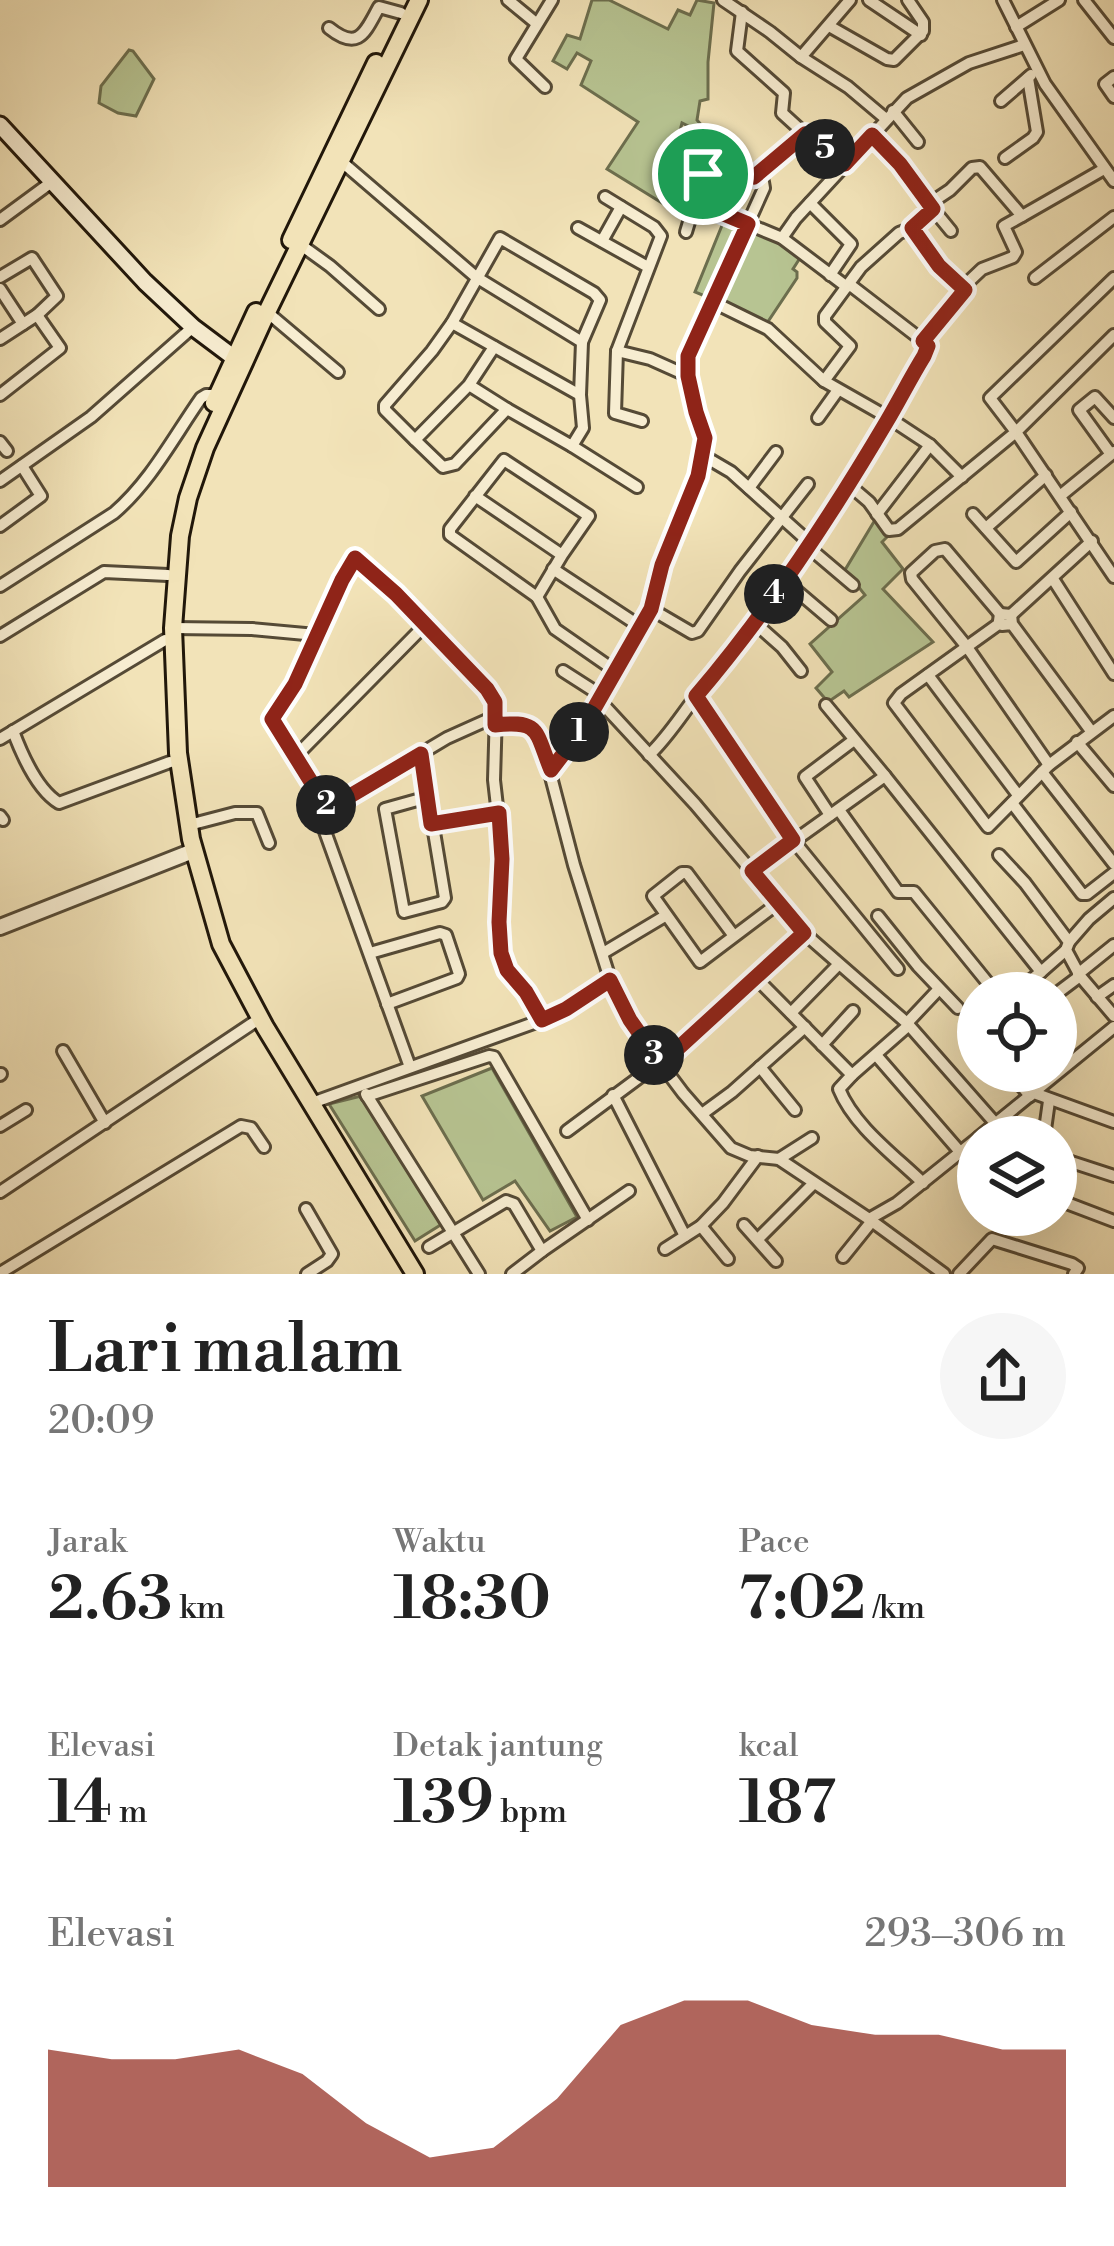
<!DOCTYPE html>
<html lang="id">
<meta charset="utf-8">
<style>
body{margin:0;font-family:"Libre Bodoni",serif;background:#f6f6f6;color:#222;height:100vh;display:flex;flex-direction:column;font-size:45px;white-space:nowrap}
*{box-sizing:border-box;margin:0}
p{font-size:39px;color:#767676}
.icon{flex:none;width:66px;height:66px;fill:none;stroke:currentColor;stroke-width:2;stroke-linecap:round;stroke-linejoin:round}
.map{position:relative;height:1274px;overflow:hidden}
.details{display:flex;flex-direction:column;background:#fff;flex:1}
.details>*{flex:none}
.tools{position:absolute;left:957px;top:972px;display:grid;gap:24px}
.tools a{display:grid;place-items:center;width:120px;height:120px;border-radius:50%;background:#fff;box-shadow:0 12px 48px #0002;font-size:60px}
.pin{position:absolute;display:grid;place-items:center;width:102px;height:102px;color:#fff;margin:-51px;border:6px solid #fff;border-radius:50%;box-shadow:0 3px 12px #0007}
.km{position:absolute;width:60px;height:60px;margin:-30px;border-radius:50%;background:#222;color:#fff;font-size:33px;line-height:60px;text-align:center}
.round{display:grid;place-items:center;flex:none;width:126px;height:126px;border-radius:63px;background:#f6f6f6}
.summary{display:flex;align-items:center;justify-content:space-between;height:204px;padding:0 48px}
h1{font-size:66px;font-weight:600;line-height:90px}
.figures{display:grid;grid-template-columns:repeat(3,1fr);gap:18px;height:204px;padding:12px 48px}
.figures div{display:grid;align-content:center}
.figures b{font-size:60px;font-weight:600}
.figures small{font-size:33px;font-weight:400}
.figures p{font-size:33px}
.chart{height:336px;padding:24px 48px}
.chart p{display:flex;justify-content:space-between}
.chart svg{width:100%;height:216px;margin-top:12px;fill:#8f2418;opacity:.7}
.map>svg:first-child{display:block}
.green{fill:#b7c492;stroke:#6c6e4e;stroke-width:3}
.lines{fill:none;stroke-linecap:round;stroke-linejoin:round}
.minor-casing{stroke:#554a36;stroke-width:16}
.tertiary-casing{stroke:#554a36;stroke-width:20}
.secondary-casing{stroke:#21170a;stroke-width:21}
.trunk-casing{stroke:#21170a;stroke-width:22}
.minor{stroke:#f7edd1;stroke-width:10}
.tertiary{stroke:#f7edd1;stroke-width:14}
.secondary{stroke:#f7edd1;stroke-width:15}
.trunk{stroke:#f2e3b8;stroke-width:16}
.route-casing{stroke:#fff;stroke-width:24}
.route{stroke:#8f2418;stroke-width:15}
</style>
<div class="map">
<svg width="1114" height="1274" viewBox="0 0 1114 1274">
<rect width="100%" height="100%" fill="#f2e3b8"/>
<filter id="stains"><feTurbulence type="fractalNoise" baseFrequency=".00167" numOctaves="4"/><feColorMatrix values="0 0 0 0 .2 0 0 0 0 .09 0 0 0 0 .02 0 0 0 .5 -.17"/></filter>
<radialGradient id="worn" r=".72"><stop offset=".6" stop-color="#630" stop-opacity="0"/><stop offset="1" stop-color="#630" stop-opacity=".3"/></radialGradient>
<g class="green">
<path d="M592 0H609L668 29 678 10 690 15 697 0 714 3 708 62V99L700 101 697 120 703 127 698 131 682 123C676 145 678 157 666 177L696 193 688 219 607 169 638 122 581 85 591 61 577 53 567 69 553 61 567 35 580 39Z"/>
<path d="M129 50 133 51 154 79 136 116 118 113 99 103 101 86Z"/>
<path d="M725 218 748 229 717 301 695 292Z"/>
<path d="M754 232 779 240 800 258 793 269 797 272V278L767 323 721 302Z"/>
<path d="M875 520 889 535 882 542 903 569 883 589 933 642 849 697 844 691 828 702 816 688 832 672 810 644 865 595 845 570Z"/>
<path d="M492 1068 577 1217 550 1231 515 1181 483 1200 422 1096Z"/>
<path d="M361 1096 442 1224 415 1241 329 1104Z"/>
</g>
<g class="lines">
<defs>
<g id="minor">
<path d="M508 0 536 23"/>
<path d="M723 0 770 32 801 57 848 87 886 119"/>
<path d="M869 0 921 35"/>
<path d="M1003 0 1045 84 1114 181"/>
<path d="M1084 0 1114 38"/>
<path d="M742 12 737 51 784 93 782 113 805 134"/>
<path d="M829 26 887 59 894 60 923 31V22L908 0"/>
<path d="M1016 27 1059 0"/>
<path d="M329 28C359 52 365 32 379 7L401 13"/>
<path d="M801 57 850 0"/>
<path d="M1114 77 1105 84 1114 97"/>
<path d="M545 87 516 59 552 0"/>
<path d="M1001 101 1031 75"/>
<path d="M893 111 918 142"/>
<path d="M702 132 703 174 695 202 782 238 847 287"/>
<path d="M872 135 900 163 929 204"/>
<path d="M1005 158 1033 138 1037 132 1028 78"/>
<path d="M703 159 734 166 755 177"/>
<path d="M342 162 476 277 582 342"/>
<path d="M605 197 654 227 661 236 617 351 615 413 642 421"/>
<path d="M810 203 851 244 830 275"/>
<path d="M933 209 951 231"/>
<path d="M0 220 53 181"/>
<path d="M578 228 648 267"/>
<path d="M912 228 939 266 965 290 923 341 928 346 924 356 889 418 930 445 962 477"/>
<path d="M686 232 695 202"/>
<path d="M782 238 796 218 907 98 969 63 1024 45"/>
<path d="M602 241 621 207"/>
<path d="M301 245 330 266 379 309"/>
<path d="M0 277 32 258 57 296 37 315 0 339"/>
<path d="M1035 278 1114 217"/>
<path d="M849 284 923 341"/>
<path d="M964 286 982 269 1013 257 1016 252 1004 226 1022 216"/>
<path d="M0 289 23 324"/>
<path d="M267 312 338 372"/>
<path d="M452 323 580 395"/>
<path d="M1114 335 1016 432 1114 577"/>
<path d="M617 351 650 359 688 376"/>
<path d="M824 381 850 346 825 322V316L861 267 899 233 912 228 933 209 929 204 950 190 972 168 980 167 1022 216 1104 169"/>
<path d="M469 385 507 409 455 464 443 467 415 440 469 385 494 347"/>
<path d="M0 395 60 348 37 315"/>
<path d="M818 418 838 390"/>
<path d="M415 440 385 410V405L432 351 452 323 500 238 594 293 600 300 582 342 580 395 583 428 572 446 507 409"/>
<path d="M0 442 7 451"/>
<path d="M572 446 637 487"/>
<path d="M1110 453 1079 410 1095 397 1114 418"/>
<path d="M702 455 731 472 810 543"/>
<path d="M0 481 91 417 193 327"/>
<path d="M848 484 869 502 889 530 898 529 1016 432 990 398 1114 278"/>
<path d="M749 488 776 452"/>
<path d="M475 496 562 555 537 597 450 535V529L504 460 589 516 562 555"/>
<path d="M1060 496 1114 452"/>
<path d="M877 514 930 445"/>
<path d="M973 514 1016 562 1071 512"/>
<path d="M0 526 41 496 22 466"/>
<path d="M986 528 1046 475"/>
<path d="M807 546 853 585"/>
<path d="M553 569 641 627"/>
<path d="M1053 579 1114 674"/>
<path d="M784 580 831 620"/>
<path d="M0 586 114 513C151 481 173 438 201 398L206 395H217"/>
<path d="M537 597 555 629 614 670"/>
<path d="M651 609 692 633 698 631 740 571 808 484"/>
<path d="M1000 614 945 549 935 551 911 573 912 579 967 647 1049 765"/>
<path d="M1011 615 1092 541"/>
<path d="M755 623 782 647 801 671"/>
<path d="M1000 623 901 694 894 703 988 827 1049 765 1114 716"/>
<path d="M1012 624 1002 625 999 621 1000 614 1011 615 1012 624 1091 731"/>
<path d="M173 628 252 629 316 635"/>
<path d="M0 636 104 572 168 575"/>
<path d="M563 671 602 696"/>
<path d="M928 675 1018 795"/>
<path d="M696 696 793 840 898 969"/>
<path d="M599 700 695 804 804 933 907 1023 995 1123"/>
<path d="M826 705 885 776"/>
<path d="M496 716 447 738 328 809 272 719 295 684 354 559H358L426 624 495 702 496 711 494 780 503 859 499 943 507 970 526 992 542 1020"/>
<path d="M495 725C541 720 535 731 551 769"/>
<path d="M13 731C22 755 37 790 59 803L170 762"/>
<path d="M0 739 165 640"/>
<path d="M1077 742 1114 786"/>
<path d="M421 754 445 898 442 902 404 912 385 809 428 797"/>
<path d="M649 755C670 735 683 712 701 690 772 605 830 511 889 418L824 381 768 329 713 302"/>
<path d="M295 757 426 624"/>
<path d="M1042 772 1114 864"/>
<path d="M1012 803 1082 894H1087L1114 873"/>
<path d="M839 810 898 892H914L996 993"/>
<path d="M830 815 805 777 854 740"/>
<path d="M0 816 3 820"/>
<path d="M322 823 410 1067"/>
<path d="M431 824 499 813"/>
<path d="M189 825 235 813H257L269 843"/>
<path d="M999 855 1025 883 1069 942 1066 950 1080 976 1114 1016"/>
<path d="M752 871 885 776 1041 972 1066 950"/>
<path d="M878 916 918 966 958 1008"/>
<path d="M734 936 687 873H682L653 896 700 962 777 904"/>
<path d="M1069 942 1089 919 1114 898"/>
<path d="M370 953 440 933 446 935 459 974 457 978 387 1004"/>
<path d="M603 953 665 916"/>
<path d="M1078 974 1114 945"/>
<path d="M756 978 852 1075 909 1025"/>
<path d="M610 979 644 1041 683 1093 731 1148 750 1156 779 1159 869 1219 944 1274"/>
<path d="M1015 993 1041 972"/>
<path d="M1056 994 1080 976"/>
<path d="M1097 997 1114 985"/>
<path d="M791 1013 838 965"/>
<path d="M907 1023 939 989"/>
<path d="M975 1030 978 1034"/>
<path d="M822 1045 853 1011"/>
<path d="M63 1051 105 1123"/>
<path d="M876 1055 961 1153"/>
<path d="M661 1064 804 933"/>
<path d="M760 1067 795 1110"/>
<path d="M1009 1071 1030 1096"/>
<path d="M0 1075 1 1074"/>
<path d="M852 1075 839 1089C854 1126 894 1155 923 1183"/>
<path d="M1034 1093 1114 1122"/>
<path d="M366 1094 479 1274"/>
<path d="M613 1095 685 1236"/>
<path d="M367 1096 489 1056 494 1057 588 1220"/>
<path d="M312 1103 542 1020 565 1009 610 979 574 865 550 773 551 767 583 728 651 609 662 565 697 475 705 435 696 412 688 376V356L764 188 763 182 755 177 764 166 805 134 845 164"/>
<path d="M702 1114 732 1092 805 1027"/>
<path d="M0 1126 26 1110"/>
<path d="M567 1131 660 1062"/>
<path d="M979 1137 1114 1027"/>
<path d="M1044 1137 1049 1101"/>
<path d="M1056 1157 1114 1176"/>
<path d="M779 1159 812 1138"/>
<path d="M0 1192 253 1023"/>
<path d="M1056 1199 1114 1221"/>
<path d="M306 1209 332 1254 327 1261 307 1274"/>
<path d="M869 1219 897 1203 978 1138"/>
<path d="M744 1225 776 1261"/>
<path d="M701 1226 728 1259"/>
<path d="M758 1239 814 1183"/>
<path d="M429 1247 506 1201 514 1204 542 1251 629 1191"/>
<path d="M665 1249 701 1226 723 1203 758 1156"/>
<path d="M843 1257 872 1221"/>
<path d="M0 1273 241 1126 251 1128 264 1147"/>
<path d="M512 1274 542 1251"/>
<path d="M959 1274 992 1239 1072 1264 1078 1268 1074 1274"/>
</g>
<path id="tertiary" d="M0 927 193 851"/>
<path id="secondary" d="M0 125 145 282 193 327 233 357"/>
<g id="trunk">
<path d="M291 240 376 63"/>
<path d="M214 403 256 312"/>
<path d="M415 1274 265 1027 221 944 191 839 178 753 173 628 180 536 188 498 205 448 267 312 419 0"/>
</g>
</defs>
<use href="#minor" class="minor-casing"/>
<use href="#tertiary" class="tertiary-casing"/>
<use href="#secondary" class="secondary-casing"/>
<use href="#trunk" class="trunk-casing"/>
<use href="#minor" class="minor"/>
<use href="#tertiary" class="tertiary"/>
<use href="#secondary" class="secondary"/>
<use href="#trunk" class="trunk"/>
</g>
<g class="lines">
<defs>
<path id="route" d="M805 134 845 164 872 135 900 164 933 209 912 228 939 266 965 290 923 341 928 346 924 356C911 377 900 399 887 421 831 516 768 612 696 696L793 840 752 871 804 933 661 1064 630 1020 610 980 566 1009 542 1020 526 992 507 970 501 953 499 922 502 859 499 813 431 824 421 754 328 809 272 719 295 684 342 580 355 558 396 594 487 689 495 702V725C541 720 535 731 551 770L583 728 651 609 662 565 698 476 705 438 696 412 688 376V356L748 224 695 202 703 180V159L734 166 754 177Z"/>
</defs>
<use href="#route" class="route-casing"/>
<use href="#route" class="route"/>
</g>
<rect width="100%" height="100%" filter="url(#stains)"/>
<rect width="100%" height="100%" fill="url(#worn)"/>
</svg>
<div class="tools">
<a><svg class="icon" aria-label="locate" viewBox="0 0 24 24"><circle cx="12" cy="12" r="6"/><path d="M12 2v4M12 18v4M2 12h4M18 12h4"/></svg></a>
<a><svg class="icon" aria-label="layers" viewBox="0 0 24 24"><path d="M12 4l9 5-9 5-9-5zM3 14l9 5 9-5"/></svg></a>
</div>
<div class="pin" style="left:703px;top:174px;background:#1e9e55"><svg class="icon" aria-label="arrive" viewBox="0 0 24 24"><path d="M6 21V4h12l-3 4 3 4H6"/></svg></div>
<b class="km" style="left:579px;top:732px">1</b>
<b class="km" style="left:326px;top:805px">2</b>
<b class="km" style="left:654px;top:1055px">3</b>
<b class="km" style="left:774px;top:594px">4</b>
<b class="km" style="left:825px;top:149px">5</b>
</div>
<section class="details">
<div class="summary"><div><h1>Lari malam</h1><p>20:09</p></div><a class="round"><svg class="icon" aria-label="share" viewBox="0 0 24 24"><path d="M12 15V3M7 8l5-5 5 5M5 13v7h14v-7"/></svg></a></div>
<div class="figures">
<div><p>Jarak</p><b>2.63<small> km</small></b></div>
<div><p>Waktu</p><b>18:30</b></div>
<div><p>Pace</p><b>7:02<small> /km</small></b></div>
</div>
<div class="figures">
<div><p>Elevasi</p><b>14<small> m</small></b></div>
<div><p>Detak jantung</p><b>139<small> bpm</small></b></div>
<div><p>kcal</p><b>187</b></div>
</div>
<div class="chart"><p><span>Elevasi</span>293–306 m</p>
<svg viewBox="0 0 160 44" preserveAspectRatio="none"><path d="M0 44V16L10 18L20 18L30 16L40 21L50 31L60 38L70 36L80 26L90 11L100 6L110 6L120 11L130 13L140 13L150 16L160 16V44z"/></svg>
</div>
</section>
